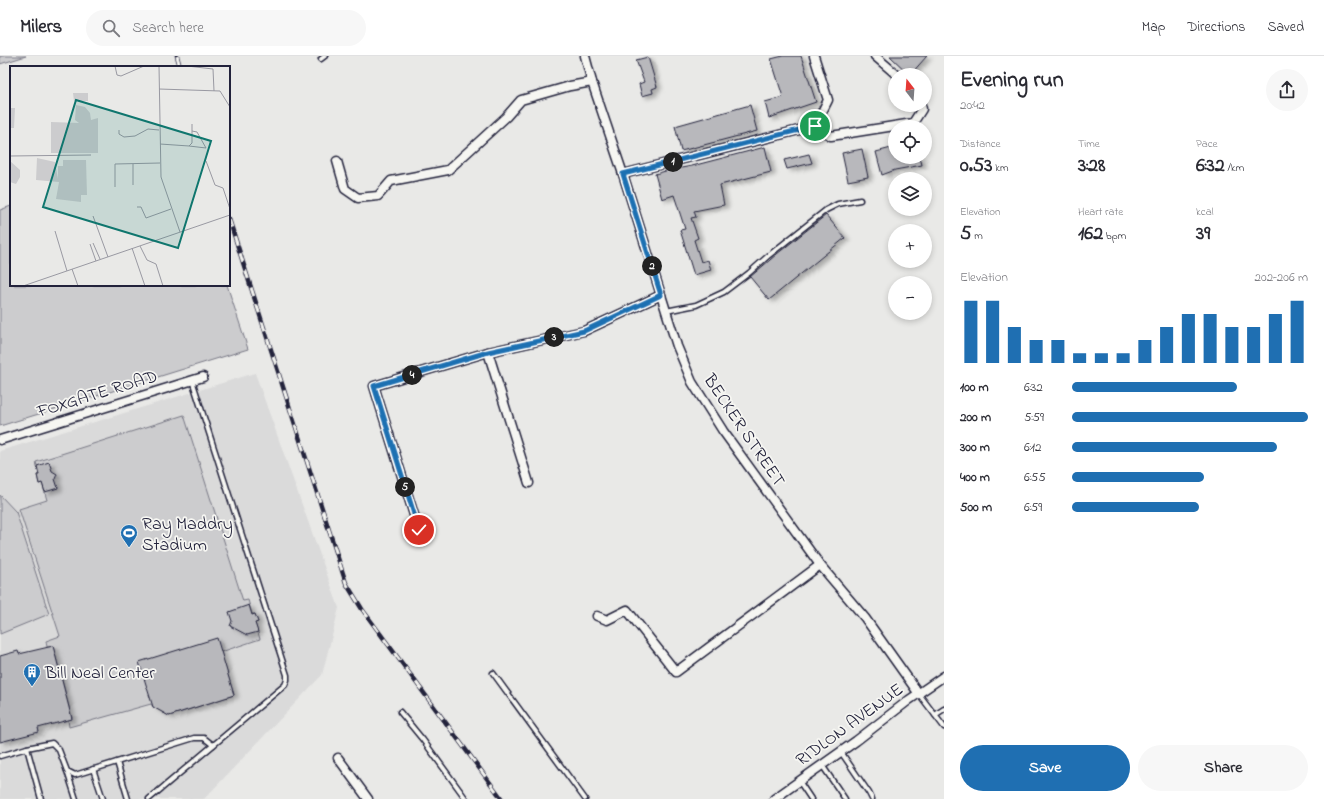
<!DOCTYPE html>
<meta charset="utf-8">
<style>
body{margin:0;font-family:"Indie Flower",sans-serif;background:#f7f7f7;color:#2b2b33;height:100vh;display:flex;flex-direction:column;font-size:15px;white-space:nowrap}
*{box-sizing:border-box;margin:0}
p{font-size:13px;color:#7c7c81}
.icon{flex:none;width:22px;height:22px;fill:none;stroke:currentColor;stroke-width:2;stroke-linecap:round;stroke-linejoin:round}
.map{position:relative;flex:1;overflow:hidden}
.panel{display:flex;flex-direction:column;background:#fff;width:380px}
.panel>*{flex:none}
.needle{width:26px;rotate:343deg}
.fabs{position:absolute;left:888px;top:12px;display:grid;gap:8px}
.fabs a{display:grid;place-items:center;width:44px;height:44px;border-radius:50%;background:#fff;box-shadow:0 2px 6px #0003;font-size:20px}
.pin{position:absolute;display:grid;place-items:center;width:34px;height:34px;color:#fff;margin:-17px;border:2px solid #fff;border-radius:50%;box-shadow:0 1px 4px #0007}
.km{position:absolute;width:20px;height:20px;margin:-10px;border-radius:50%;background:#222;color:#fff;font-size:11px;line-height:20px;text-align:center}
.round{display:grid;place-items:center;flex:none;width:42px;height:42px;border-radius:21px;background:#f7f7f7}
.headline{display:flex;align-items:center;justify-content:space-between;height:68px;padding:0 16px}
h1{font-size:22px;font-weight:700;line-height:30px}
.metrics{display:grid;grid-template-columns:repeat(3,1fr);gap:6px;height:68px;padding:4px 16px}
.metrics div{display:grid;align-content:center}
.metrics b{font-size:20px;font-weight:700}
.metrics small{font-size:11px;font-weight:400}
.metrics p{font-size:11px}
.chart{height:112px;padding:8px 16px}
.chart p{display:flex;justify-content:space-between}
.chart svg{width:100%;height:72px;margin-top:4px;stroke:#1f6fb2;stroke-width:6}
.button{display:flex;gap:8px;margin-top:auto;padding:8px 16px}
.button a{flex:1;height:46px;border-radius:24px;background:#1f6fb2;color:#fff;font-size:16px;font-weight:700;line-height:46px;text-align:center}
.button a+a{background:#f7f7f7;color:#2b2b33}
ul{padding:0 16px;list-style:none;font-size:13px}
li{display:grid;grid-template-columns:64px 48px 1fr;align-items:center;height:30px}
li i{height:10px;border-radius:5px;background:#1f6fb2}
header{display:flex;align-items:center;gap:24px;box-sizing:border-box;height:56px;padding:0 20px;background:#fff;border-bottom:1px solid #e1e1e2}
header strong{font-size:19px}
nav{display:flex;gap:22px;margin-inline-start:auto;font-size:14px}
.search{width:280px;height:36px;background:#f7f7f7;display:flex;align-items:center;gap:10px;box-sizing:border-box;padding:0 14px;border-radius:22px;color:#7c7c81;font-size:15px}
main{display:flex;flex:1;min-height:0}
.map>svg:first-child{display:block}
.built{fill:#dadada}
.green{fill:#ccccce;stroke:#777784}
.building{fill:#b8b8bc;stroke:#22223b;filter:url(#shadow)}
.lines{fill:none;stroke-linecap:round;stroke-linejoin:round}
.service-casing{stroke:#22223b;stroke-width:7}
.minor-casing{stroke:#22223b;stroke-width:11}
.service{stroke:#f6f6f2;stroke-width:4}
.minor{stroke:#f6f6f2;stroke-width:8}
.rail-casing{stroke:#22223b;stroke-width:4.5}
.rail{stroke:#f6f6f2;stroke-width:3;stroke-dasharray:9;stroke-linecap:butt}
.route-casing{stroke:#fff;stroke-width:8}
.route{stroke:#1f6fb2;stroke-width:5}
.labels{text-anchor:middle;stroke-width:3.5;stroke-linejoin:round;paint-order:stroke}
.street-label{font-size:18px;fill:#22223b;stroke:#f6f6f2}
.poi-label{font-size:18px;fill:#22223b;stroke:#f6f6f2;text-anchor:start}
.inset-road{fill:none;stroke:#9999a2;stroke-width:1}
.view{fill:#0f766e;fill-opacity:0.15;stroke:#0f766e;stroke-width:2}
.inset-edge{fill:none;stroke:#22223b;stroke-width:2}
</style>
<header>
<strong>Milers</strong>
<div class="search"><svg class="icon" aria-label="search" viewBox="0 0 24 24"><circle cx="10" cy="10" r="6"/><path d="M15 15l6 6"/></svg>Search here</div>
<nav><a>Map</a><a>Directions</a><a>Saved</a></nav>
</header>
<main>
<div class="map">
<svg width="944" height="743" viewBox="0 0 944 743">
<defs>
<filter id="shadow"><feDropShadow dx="4.5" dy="2.5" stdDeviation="2" flood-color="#0004"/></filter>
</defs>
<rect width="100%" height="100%" fill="#e9e9e7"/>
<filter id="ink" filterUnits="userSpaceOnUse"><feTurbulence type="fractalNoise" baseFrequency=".025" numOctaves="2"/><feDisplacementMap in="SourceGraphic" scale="8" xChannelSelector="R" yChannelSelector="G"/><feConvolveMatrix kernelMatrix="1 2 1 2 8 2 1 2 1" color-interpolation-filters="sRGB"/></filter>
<g filter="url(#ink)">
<path class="built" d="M255 317 339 552 322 619 204 743H0V395Z"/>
<g class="green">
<path d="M0 0H26L0 8Z"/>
<path d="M11 150V229H227L248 293 0 370V154Z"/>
<path d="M184 359 243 545 248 544 252 558H255L258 566 255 567 260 583 221 596 234 639 169 660 153 651 151 648 69 671 68 664 72 662 53 590 47 591 46 585 60 580 19 453 47 444 42 427 39 428 37 419 39 418 36 406Z"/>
<path d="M0 439 16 456 49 558 0 578Z"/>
</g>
<g class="building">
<path d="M783 0H801L816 46 769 62 765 46 783 41 771 3Z"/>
<path d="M890 0H927L910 19Z"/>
<path d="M648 1 657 31 652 33 653 37 642 40 639 28 644 26 636 4Z"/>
<path d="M750 49 757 75 681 95 675 70Z"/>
<path d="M765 91 771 116 720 129 724 149 694 155 696 161 691 162 698 182 694 184 701 206 708 204 711 214 694 219 680 174 685 173 674 139 662 143 655 118 676 112V113L692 110Z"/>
<path d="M895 91V101H920L922 109 895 114 882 119 876 96Z"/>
<path d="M862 93 868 121 848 125 842 97Z"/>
<path d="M809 98 812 107 787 113 784 104Z"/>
<path d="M826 159 845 182 769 244 750 221 777 198Z"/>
<path d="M49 406 52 415 57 418 55 423 58 432 45 436 42 427 39 428 37 419H39L37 410Z"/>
<path d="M249 549 252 559 255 558 258 566 255 567 258 576 247 579 230 570 232 565 229 556Z"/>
<path d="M217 582 234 639 169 660 153 651 139 606Z"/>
<path d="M53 590 72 663 38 672 39 676 0 686V600L18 595 19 598Z"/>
</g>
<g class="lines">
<defs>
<g id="service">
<path d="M321 3 325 0"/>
<path d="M666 255 696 249 724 236 749 217 768 200 826 154 838 148 860 144"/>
<path d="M493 617 585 743"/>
<path d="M919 638 944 671"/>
<path d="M400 656 423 684 466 743"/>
<path d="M935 659 944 653"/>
<path d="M27 692 52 687 59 694 67 715 75 719 194 682H204L213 689"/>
<path d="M841 696 869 737 872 743"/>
<path d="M0 700 27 692 41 743"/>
<path d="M117 706 128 743"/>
<path d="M822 709 845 743"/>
<path d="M93 713 103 743"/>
<path d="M67 715 76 743"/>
<path d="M799 725 811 743"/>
<path d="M149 743 285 629 287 624V619L192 324"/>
</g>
<g id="minor">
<path d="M585 0 592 26 623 118 677 290 692 326 723 375 820 509 865 562 919 638"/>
<path d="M875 0 897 19"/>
<path d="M815 70 831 80 913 67 922 53 921 49"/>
<path d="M337 105 345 133 358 142 378 140 391 125 448 114 506 61 521 44 570 30 592 26"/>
<path d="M623 118 815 70 828 44 814 0"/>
<path d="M488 296 529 427"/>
<path d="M0 384 203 321"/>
<path d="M419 475 374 330 488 296 584 275 661 239"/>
<path d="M597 560 607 564 627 554 676 616 820 509"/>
<path d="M338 702 368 743"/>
<path d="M774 743 856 685 909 644 944 620"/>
</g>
</defs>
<use href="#service" class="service-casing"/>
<use href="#minor" class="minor-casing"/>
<use href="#service" class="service"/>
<use href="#minor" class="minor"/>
<defs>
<g id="rail">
<path d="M177 0 180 11"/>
<path d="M229 163 346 527 362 553 502 743"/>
</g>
</defs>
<use href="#rail" class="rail-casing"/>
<use href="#rail" class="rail"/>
</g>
</g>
<g class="lines" filter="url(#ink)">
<defs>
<path id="route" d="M419 474 374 330 488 296 584 275 661 239 623 118 815 70"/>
</defs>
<use href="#route" class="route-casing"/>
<use href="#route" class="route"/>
</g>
<defs>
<symbol id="stadium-pin" viewBox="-11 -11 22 30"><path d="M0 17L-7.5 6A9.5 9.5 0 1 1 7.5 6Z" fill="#1f6fb2" stroke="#f6f6f2"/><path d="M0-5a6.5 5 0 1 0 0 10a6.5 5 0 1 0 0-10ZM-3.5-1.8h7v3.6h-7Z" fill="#fff"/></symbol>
<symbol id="building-pin" viewBox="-11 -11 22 30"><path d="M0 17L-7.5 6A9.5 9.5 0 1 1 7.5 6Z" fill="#1f6fb2" stroke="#f6f6f2"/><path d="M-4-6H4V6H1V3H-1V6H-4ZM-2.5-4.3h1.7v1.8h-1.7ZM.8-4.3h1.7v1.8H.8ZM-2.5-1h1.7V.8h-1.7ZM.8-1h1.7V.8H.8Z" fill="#fff"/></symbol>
</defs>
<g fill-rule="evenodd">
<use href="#stadium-pin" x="119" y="467" width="20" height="27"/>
<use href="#building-pin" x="22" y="606" width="20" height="27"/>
</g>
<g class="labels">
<g class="street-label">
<text transform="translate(97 337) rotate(-17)" y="6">FOXGATE ROAD</text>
<text transform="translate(745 374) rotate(56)" y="6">BECKER STREET</text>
<text transform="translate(849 668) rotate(-36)" y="6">RIDLON AVENUE</text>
</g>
<g class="poi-label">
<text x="142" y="473">Ray Maddry<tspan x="142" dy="21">Stadium</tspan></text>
<text x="45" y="622">Bill Neal Center</text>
</g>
</g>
<g transform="translate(10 10)">
<rect width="220" height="220" fill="#e9e9e7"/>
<path d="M63 27H78V35H64ZM66 39 75 41 80 47 81 54 88 52V87H41V56L69 57 65 54ZM0 42H5L4 62H0ZM27 92 45 96 48 113V100H53V94H76L77 129H71V136L46 133 49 116 26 114ZM0 95 10 104V111L6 118 0 116Z" fill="#ccccce"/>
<path class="inset-road" d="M105 0 107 9 111 10 134 0M149 0 151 111 170 166M177 0 203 3 204 25M149 23 210 25 220 41M109 64V68L114 71 125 70 138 63 149 64M150 78 179 80 182 77V58M179 80 196 82 187 66 182 65M0 90 81 89M196 95 205 119 213 122 220 143M123 98V119M105 121V98L150 97M127 141H131L136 152 161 143M83 150 98 191M45 165 57 205M83 177 90 193M80 178 86 195M130 180 137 194 146 198 153 220M122 182 135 220M62 203 68 220M13 220 220 149"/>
<path class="view" d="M66 34 201 75 168 182 33 141Z"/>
<rect width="220" height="220" class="inset-edge"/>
</g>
</svg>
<div class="fabs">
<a><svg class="needle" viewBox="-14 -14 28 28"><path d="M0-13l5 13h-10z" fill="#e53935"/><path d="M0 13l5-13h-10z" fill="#7c7c81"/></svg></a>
<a><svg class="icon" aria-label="locate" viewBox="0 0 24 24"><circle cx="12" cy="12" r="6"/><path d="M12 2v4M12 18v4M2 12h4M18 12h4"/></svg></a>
<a><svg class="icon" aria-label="layers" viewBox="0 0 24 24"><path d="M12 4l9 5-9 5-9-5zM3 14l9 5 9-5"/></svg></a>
<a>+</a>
<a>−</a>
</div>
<div class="pin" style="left:815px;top:70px;background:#1e9e55"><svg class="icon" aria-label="arrive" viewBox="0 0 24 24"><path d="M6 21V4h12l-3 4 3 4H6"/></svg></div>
<div class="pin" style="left:419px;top:474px;background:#d93025"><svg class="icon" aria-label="check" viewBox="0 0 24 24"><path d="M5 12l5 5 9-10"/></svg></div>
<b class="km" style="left:673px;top:106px">1</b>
<b class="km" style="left:652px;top:210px">2</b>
<b class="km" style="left:554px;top:281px">3</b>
<b class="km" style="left:412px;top:319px">4</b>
<b class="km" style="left:405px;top:431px">5</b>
</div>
<section class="panel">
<div class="headline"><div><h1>Evening run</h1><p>20:42</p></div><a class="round"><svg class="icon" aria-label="share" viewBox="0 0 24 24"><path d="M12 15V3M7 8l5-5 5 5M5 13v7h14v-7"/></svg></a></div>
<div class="metrics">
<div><p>Distance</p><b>0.53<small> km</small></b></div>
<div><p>Time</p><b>3:28</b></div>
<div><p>Pace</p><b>6:32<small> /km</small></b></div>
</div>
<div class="metrics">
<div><p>Elevation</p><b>5<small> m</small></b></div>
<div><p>Heart rate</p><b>162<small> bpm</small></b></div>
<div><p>kcal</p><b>39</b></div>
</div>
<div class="chart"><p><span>Elevation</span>202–206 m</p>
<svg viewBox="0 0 160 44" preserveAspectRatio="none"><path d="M5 44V6M15 44V6M25 44V22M35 44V30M45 44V30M55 44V38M65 44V38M75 44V38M85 44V30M95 44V22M105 44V14M115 44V14M125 44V22M135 44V22M145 44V14M155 44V6"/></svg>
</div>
<ul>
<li><b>100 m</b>6:32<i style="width:70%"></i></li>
<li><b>200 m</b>5:59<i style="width:100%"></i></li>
<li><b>300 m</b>6:12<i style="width:87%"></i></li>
<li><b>400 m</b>6:55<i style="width:56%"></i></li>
<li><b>500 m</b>6:59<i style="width:54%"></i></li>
</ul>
<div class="button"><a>Save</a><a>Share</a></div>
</section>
</main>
